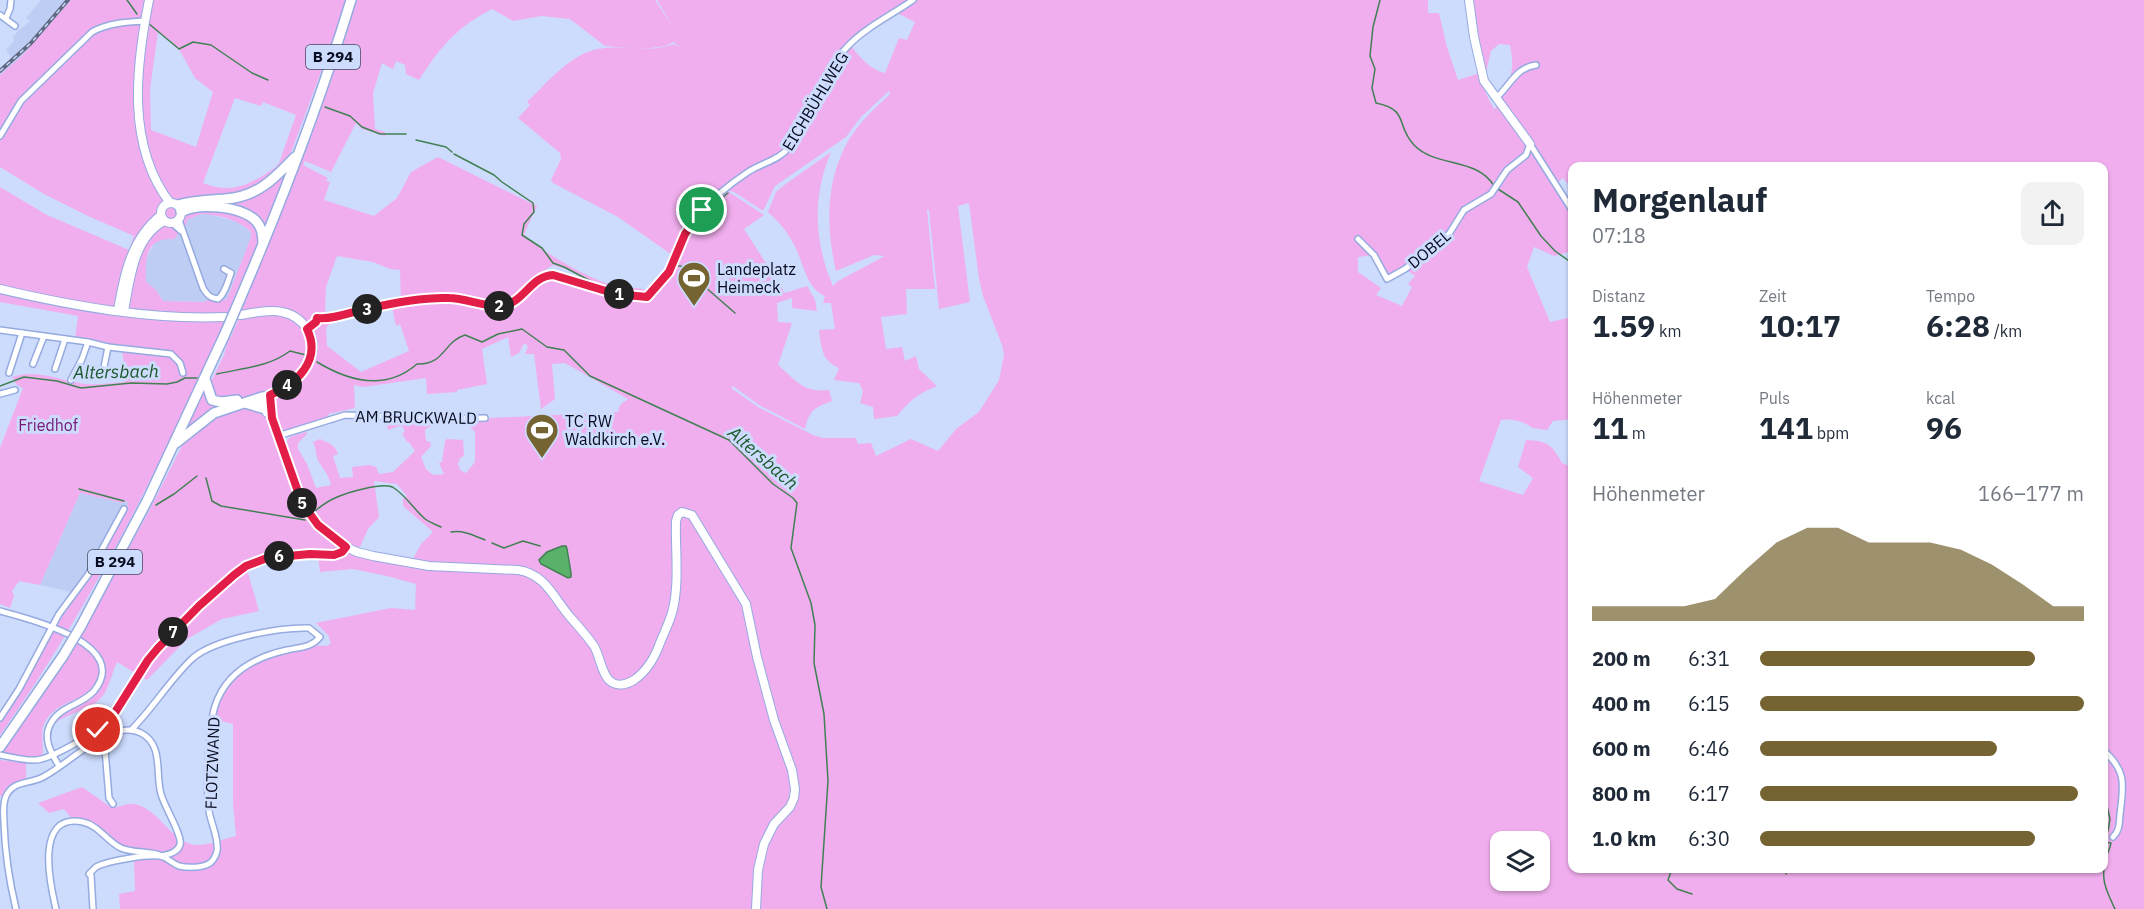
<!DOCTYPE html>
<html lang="de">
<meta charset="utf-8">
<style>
body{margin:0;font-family:"IBM Plex Sans",sans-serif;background:#f2f2f3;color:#1f2937;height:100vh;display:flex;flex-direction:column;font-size:22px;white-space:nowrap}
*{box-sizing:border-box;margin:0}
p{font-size:20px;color:#747a83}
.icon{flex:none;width:33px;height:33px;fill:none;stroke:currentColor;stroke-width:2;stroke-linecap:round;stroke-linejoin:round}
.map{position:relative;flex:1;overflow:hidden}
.side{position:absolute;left:1568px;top:162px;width:540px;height:711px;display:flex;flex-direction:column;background:#fff;border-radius:12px;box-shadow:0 2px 4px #0004}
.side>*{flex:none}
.controls{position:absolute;left:1490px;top:831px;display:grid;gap:12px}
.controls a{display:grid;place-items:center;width:60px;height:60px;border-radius:12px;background:#fff;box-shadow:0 2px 4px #0004;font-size:30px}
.pin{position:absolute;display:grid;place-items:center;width:51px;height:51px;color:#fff;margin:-26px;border:3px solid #fff;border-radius:50%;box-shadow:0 2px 6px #0007}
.km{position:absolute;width:30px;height:30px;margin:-15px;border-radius:50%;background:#222;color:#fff;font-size:16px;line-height:30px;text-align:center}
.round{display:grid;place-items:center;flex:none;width:63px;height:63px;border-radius:12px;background:#f2f2f3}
.headline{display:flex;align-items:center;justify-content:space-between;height:102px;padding:0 24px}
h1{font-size:33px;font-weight:700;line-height:45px}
.figures{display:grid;grid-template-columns:repeat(3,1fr);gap:9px;height:102px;padding:6px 24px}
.figures div{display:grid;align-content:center}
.figures b{font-size:30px;font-weight:700}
.figures small{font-size:16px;font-weight:400}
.figures p{font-size:16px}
.chart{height:168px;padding:12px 24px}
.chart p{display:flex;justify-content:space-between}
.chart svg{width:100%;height:108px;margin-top:6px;fill:#766332;opacity:.7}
ul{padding:0 24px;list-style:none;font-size:20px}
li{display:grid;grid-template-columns:96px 72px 1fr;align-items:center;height:45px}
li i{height:15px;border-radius:8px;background:#766332}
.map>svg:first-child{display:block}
.built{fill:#becdf3}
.green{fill:#f1aeee;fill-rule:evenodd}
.water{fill:#5ab26a;stroke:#418053;stroke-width:1.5}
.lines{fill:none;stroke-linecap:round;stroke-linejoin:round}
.stream{stroke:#418053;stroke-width:1.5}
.street-casing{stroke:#95aae0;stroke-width:8}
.secondary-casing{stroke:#95aae0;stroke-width:10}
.highway-casing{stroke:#95aae0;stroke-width:12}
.street{stroke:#fff;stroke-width:5}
.secondary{stroke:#fff;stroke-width:8}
.highway{stroke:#fff;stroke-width:9}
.rail-casing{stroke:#606983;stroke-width:4}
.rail{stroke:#cddbfd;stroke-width:1.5;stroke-dasharray:4.5;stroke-linecap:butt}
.highway-bridge-casing{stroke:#95aae0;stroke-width:12;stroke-linecap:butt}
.highway-bridge{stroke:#fff;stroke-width:9}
.route-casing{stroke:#fff;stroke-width:12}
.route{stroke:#e11d48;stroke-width:8}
.labels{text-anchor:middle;stroke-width:6;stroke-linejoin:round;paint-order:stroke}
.shield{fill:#cddbfd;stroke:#424961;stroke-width:1.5}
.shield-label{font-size:15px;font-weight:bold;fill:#060b1e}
.street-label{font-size:16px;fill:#060b1e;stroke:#cddbfd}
.poi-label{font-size:16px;fill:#060b1e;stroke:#cddbfd;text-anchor:start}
.park-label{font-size:16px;fill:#751975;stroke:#cddbfd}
.water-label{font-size:18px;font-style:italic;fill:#1b592a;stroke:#cddbfd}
</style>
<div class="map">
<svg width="2144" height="909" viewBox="0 0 2144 909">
<rect width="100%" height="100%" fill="#cddbfd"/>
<g class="built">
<path d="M41 0H71L22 56 0 75V68L12 58 6 50 14 41 13 37 18 31 30 21 26 18Z"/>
<path d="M201 214H209L237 222 251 232V237L227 299 217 302 208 299 206 302 163 301 159 294 146 282 145 266 148 255 156 241 163 238 174 239 186 225 187 220Z"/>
<path d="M80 493 123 503 128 501V505L76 593 40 585Z"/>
</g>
<g class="green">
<path d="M71 0H345L335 34 292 150 279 170 285 175C254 257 219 337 181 416 129 527 71 635 0 735V718L44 641 128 505 127 501 123 503 80 493 40 585 19 581 12 591 14 596 10 608 0 604V448L23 388 17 385 12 377C36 368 62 381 86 384 99 385 111 383 124 382L127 377 125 373 122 349 75 340 78 316 0 302V187L47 215 129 250 134 236 88 216 44 194 0 167V75L22 56ZM158 32 170 40 179 49 195 78 213 92 196 147 151 130 150 89ZM235 98 261 106 263 102 296 115 279 163 276 167C251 184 232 195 203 183ZM201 214C217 214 239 220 251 232V237L227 299 217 302 207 299 206 302 163 301 156 290 146 282C145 260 145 237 174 239L186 225 187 220Z"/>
<path d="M357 0H655L673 27 657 0H1428V13H1439L1447 47 1458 80 1480 73 1466 0H2144V909H120L119 894 135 891 134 858 129 851 88 824 74 821 64 809 49 813 38 803 82 787 112 808C119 807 129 803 135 804 160 810 171 842 195 845 207 846 224 839 236 836L233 804V724L212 719C216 705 222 689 232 677 245 660 307 643 327 646L331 643 328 635 316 623 391 608 415 610 416 584 387 576 353 569 320 572 318 556 340 557 349 552 411 563 421 544 433 532 403 506V499L407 496 397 484 374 481 379 517 368 529 359 549 315 527 339 547 337 553C323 556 305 553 290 553 253 552 230 574 205 598L201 596 205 600 246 566 259 611 222 619 187 639 147 680 117 662C112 672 110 685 104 694 94 710 68 712 54 724L53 723C61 713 73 707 85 702L84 696C68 702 48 710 43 727 41 736 44 747 42 756L26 757 2 753 79 639 149 511 182 446 184 433 204 390 206 392 224 355 229 337H231L237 323 299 164 339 57ZM492 9 513 21 541 16 570 19 605 46 643 49 665 46 674 42 680 48 674 44C648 53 630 46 605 48 573 50 549 81 527 102L530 105 518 118 560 153 561 159 551 180 553 183 618 217 675 257 668 272 651 291C638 287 623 288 609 284 590 279 535 248 524 234L537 206 438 157 411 172 397 198 374 216 324 200 330 182 326 181 328 178 303 165 305 161 331 172 356 123 362 129 385 136V132L375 129 373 93 382 63 393 69 396 61 405 65 406 74 419 80C440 47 457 27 492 9ZM895 12 915 22 907 40 899 38 885 73C870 70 859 56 850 45ZM1499 44 1510 45C1515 71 1512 80 1496 101L1499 105 1494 109 1485 92 1489 90 1484 81 1491 51ZM889 91 890 94C881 103 869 113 860 124 826 166 824 220 836 271L874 255 885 256 838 281 833 286C814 243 812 196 831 152L783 186 776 192 768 212C779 222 786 230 793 243 803 259 805 288 825 296L823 303H831L835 329 819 330C821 347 822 361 839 368L834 380 859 383 863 391 860 403 873 407 874 419 897 416C909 401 919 393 937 386L919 369 916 356 905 361 902 347 886 349 881 317 907 314 906 289H935L927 210H929L939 309 970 302 958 206 969 203 979 279 983 296 1002 345 1004 355 999 380 979 412 956 429 938 451 911 439 876 456 871 443 858 444 856 438H823L813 435 758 407 731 388 733 386 759 405 805 429C810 409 814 408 832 401L829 390C803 393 797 381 778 365L792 323 778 322 777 303 792 298V308L817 311 815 300 807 286 785 293 744 229 764 215 726 190 734 192 763 211 775 186 846 137 861 117ZM1572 166H2103V835L2106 837H2113V839L2103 838V868H1572V467L1562 463C1552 444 1547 441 1526 440L1518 467 1533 478 1523 495 1479 481 1501 420C1511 418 1523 421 1531 427 1535 429 1542 429 1547 430L1553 421 1572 419V317L1550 322 1527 267 1534 247 1554 256 1572 251V214L1553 186 1563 178 1572 189ZM1374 255 1387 279 1405 269 1415 276 1408 284 1412 287 1402 306 1376 295 1381 288 1358 272V257ZM337 256 373 262 390 269 400 270 401 302 325 313 326 287ZM553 265 569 270 588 281 587 284 546 274 542 275V272ZM392 306 396 326 400 324 409 351 361 372 327 346 326 328 330 323ZM508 337 511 357 519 353 524 343 528 346 525 354H534L541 409 555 399 552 364 565 363 628 399 620 405 618 412 490 418 488 421 466 422 475 432V462L466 473 460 470 458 464 460 458 464 456 463 440 447 439 445 441 442 462 439 463 444 474 433 475 426 469 421 457 431 446 430 442 426 441 425 430 433 424 432 420 385 418 388 430 399 426 403 427 405 432 402 433 407 442H409L415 451 393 472 379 474 376 467 369 465 352 467 353 477 340 478 333 456 338 454C335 444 328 443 320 439L313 442C317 449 315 456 319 462 326 474 327 471 331 485L316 488 307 464 298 449V443L307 434V432L292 436 287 440V448L304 497 275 434 329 417 328 414 355 408 354 385 363 387 426 378 427 394 457 392V390L487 384 482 349ZM1500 842H1539V880H1500Z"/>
<path d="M0 760 26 763V781L20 784 5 797 0 796Z"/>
</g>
<path class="water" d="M562 546H566L567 549 571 573V577L568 578 541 564 539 560 547 552Z"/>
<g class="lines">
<g class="stream">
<path d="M127 0 137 14"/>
<path d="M1380 0 1373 27 1370 56 1375 69 1372 88 1376 103C1410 110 1395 125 1414 145 1436 168 1477 157 1494 186"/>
<path d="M148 23 179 49 193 42 211 45 252 73 268 80"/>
<path d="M325 107 350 116 362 127 380 134H406"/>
<path d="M416 140 446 147 452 152"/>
<path d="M454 154 494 175 502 182 533 203 534 212 524 224 522 235 542 248 553 263 564 267 602 287"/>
<path d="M1498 189 1518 202 1541 236 1555 251 1572 263"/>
<path d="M676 266 693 226 699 217 728 193"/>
<path d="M672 271 676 266H681L735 313"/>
<path d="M317 362C350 382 386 391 417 364 445 365 443 342 465 335L482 342 498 334 522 329 547 347 564 350 590 376 729 440 773 484 793 498 797 503 791 548 811 603 815 625 814 663 824 714 828 781 821 887 827 909"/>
<path d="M217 374C242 368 269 367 290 351L306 355"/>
<path d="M0 386 24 377 57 381 81 388 131 383 167 384 177 382 185 378H197"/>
<path d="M206 478 212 501 221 506 305 520"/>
<path d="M79 489 124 501"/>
<path d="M156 505 174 494 197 476"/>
<path d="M315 511C321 506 328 501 335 498 346 493 384 481 394 488 406 496 413 508 424 518 428 522 435 524 441 527"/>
<path d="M451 532C463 530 473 535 485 540"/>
<path d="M492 543 504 548 523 541 540 546"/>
<path d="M2103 789 2110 819 2108 831"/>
<path d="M2103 842 2111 843C2110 849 2108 852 2106 857 2100 879 2106 890 2115 909"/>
<path d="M1786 868V874"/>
<path d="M1672 869 1668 880 1677 889 1692 894"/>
</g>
<defs>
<g id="street">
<path d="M0 15 15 26"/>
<path d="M6 18 10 9 11 0"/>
<path d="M1496 98C1510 86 1515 68 1536 65"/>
<path d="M0 136 21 101 92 32C108 23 126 22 145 21"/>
<path d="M1530 144 1572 210"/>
<path d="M179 220 203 288C207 295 210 298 218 299 225 294 228 281 231 273L224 269"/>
<path d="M172 223 181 231"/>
<path d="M1358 239 1374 255 1387 279 1405 269 1449 234 1464 210 1491 194 1507 170 1526 155 1530 144"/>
<path d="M307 329 316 322 317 318 325 319 370 308 434 298H450L504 306 515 301 532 284 548 275 561 276 616 294 647 297C655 288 664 280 670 269 681 251 684 229 699 213 712 199 733 182 748 172 763 162 779 161 790 146 811 115 820 75 847 47 866 27 890 16 913 0"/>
<path d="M0 330 88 342 108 347 171 354 180 363 183 373"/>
<path d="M33 364 44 336"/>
<path d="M104 367 108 347"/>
<path d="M55 369 65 339"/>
<path d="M9 373 22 333"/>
<path d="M71 380 82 359 88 342"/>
<path d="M0 394 15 390"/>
<path d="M278 436 345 415 445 419 485 418"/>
<path d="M0 611C30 619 132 644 94 691 82 705 60 706 51 723 42 738 51 753 59 766"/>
<path d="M0 718 19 689 59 614 88 575 124 509"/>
<path d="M104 737 109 798 113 804"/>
<path d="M2103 750C2128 772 2123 786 2120 815 2119 824 2120 830 2113 837"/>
<path d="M0 755C11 757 25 761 36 760 51 759 98 732 108 721 124 704 134 680 148 660 170 630 203 601 232 577 254 558 281 554 309 554 317 553 327 557 336 555 341 554 343 551 346 547"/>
<path d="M16 909C9 880 5 853 4 823 4 815 2 805 6 796 13 781 28 784 41 778 66 767 112 717 141 733 164 745 155 773 161 794 164 806 183 836 180 845 177 853 169 854 162 856 150 850 135 854 121 848 108 842 98 825 83 822 34 812 50 884 56 909"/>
<path d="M93 909 91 875 89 874C90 873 95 868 96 867 107 861 152 853 163 857 169 859 173 864 179 866 188 868 203 868 210 863 214 860 216 855 217 851 219 838 211 824 209 811 206 786 208 729 215 706 226 672 255 657 287 650 300 647 311 648 320 637L309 628C280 627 215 639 193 658 171 678 154 707 132 729"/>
</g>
<g id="secondary">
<path d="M149 0C136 66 126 145 170 203"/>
<path d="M1469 0 1474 37 1484 81 1530 144"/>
<circle cx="171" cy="213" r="10"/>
<path d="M0 289C72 306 150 320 225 317"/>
<path d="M118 310C124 275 131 239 161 215"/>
<path d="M124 311C130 280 133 238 164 221"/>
<path d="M240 315C254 313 269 309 282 312 293 314 302 321 308 330 326 363 289 389 262 397L267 413"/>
<path d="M270 395 272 418 302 503 318 525 346 547 357 552 373 556 429 566 518 570C546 574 554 599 571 618 579 627 587 636 594 646 600 656 601 672 609 680 616 687 626 685 634 680 647 671 655 657 660 643 664 633 669 623 672 613 680 584 675 550 676 521L678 515 682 512 692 515 746 604 757 657 774 720 792 770 795 789 794 798 790 807 774 824 764 844 758 870 756 909"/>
</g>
<g id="highway">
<path d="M178 205C194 200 209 200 225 199 257 197 274 179 295 157"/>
<path d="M181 212C199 202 241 206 256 221 262 227 263 235 263 243"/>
<path d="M240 299C282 201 320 102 351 0"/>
<path d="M205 379 212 400 221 402 237 400"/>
<path d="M245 403 265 409"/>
<path d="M176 443 214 413 262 397"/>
<path d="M81 626 148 499 224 336"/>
<path d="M0 747 63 656"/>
</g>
</defs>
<use href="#street" class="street-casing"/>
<use href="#secondary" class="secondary-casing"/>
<use href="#highway" class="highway-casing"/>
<use href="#street" class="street"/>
<use href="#secondary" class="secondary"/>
<use href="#highway" class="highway"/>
<defs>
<path id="rail" d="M0 71 31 43 68 0"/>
</defs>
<use href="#rail" class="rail-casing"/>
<use href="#rail" class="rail"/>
<defs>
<g id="highway-bridge">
<path d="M224 336 240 299"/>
<path d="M63 656 81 626"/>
</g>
</defs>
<use href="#highway-bridge" class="highway-bridge-casing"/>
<use href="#highway-bridge" class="highway-bridge"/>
</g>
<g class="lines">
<defs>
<path id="route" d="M98 730 114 714 148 660 158 648 199 606 234 575 246 566 267 558 310 554 334 555 342 552 346 547 318 525 302 503 272 418 270 395C297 384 322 360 307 329L316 322 317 318C333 320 351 312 366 309 392 303 422 297 449 298 465 298 488 308 503 306 524 302 531 276 553 275L616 294 647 297 669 272 685 234 702 210"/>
</defs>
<use href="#route" class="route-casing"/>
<use href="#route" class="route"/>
</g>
<defs>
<symbol id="stadium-pin" viewBox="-11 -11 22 30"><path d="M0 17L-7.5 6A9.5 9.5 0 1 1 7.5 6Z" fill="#766332" stroke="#cddbfd"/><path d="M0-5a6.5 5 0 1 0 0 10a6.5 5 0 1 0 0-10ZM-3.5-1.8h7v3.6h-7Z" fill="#fff"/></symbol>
</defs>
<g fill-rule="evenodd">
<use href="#stadium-pin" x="675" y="259" width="38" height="52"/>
<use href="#stadium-pin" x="523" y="411" width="38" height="52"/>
</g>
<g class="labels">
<g class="shield">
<rect x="306" y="45" width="54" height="24" rx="4.5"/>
<rect x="88" y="550" width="54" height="24" rx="4.5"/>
</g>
<g class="shield-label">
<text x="333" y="62">B 294</text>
<text x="115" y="567">B 294</text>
</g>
<g class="street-label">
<text transform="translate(815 101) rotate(-59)" y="6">EICHBÜHLWEG</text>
<text transform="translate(1429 249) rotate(-40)" y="6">DOBEL</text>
<text transform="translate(416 417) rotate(1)" y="6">AM BRUCKWALD</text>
<text transform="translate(212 763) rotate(-88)" y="6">FLOTZWAND</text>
</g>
<g class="poi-label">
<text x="717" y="275">Landeplatz<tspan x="717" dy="18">Heimeck</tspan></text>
<text x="565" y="427">TC RW<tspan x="565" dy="18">Waldkirch e.V.</tspan></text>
</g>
<g class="park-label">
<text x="48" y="431">Friedhof</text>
</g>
<g class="water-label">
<text transform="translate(116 372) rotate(-1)" y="6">Altersbach</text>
<text transform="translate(763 458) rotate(41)" y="6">Altersbach</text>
</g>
</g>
</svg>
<div class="controls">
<a><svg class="icon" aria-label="layers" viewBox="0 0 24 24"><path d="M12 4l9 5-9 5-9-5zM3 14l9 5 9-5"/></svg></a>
</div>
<div class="pin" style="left:702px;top:210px;background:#1e9e55"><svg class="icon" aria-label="arrive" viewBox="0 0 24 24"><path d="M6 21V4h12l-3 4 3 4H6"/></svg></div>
<div class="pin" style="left:98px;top:730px;background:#d93025"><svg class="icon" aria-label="check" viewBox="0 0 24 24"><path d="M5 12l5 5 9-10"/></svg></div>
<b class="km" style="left:619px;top:294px">1</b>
<b class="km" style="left:499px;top:306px">2</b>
<b class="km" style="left:367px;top:309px">3</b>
<b class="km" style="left:287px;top:385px">4</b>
<b class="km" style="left:302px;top:503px">5</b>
<b class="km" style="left:279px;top:556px">6</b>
<b class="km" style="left:173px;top:632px">7</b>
<section class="side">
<div class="headline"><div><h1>Morgenlauf</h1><p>07:18</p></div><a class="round"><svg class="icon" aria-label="share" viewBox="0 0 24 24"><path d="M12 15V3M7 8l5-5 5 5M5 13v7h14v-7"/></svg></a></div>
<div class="figures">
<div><p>Distanz</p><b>1.59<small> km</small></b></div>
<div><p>Zeit</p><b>10:17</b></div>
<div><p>Tempo</p><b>6:28<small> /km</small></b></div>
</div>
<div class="figures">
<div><p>Höhenmeter</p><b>11<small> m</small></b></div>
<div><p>Puls</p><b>141<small> bpm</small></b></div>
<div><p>kcal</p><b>96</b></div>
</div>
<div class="chart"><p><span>Höhenmeter</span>166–177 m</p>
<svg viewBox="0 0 160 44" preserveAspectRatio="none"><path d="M0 44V38L10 38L20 38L30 38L40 35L50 23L60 12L70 6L80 6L90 12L100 12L110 12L120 15L130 21L140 29L150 38L160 38V44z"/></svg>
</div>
<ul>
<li><b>200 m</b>6:31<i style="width:85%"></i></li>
<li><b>400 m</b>6:15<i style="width:100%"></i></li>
<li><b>600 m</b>6:46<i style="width:73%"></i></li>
<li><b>800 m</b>6:17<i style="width:98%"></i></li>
<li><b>1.0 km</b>6:30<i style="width:85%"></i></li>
</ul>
</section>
</div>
